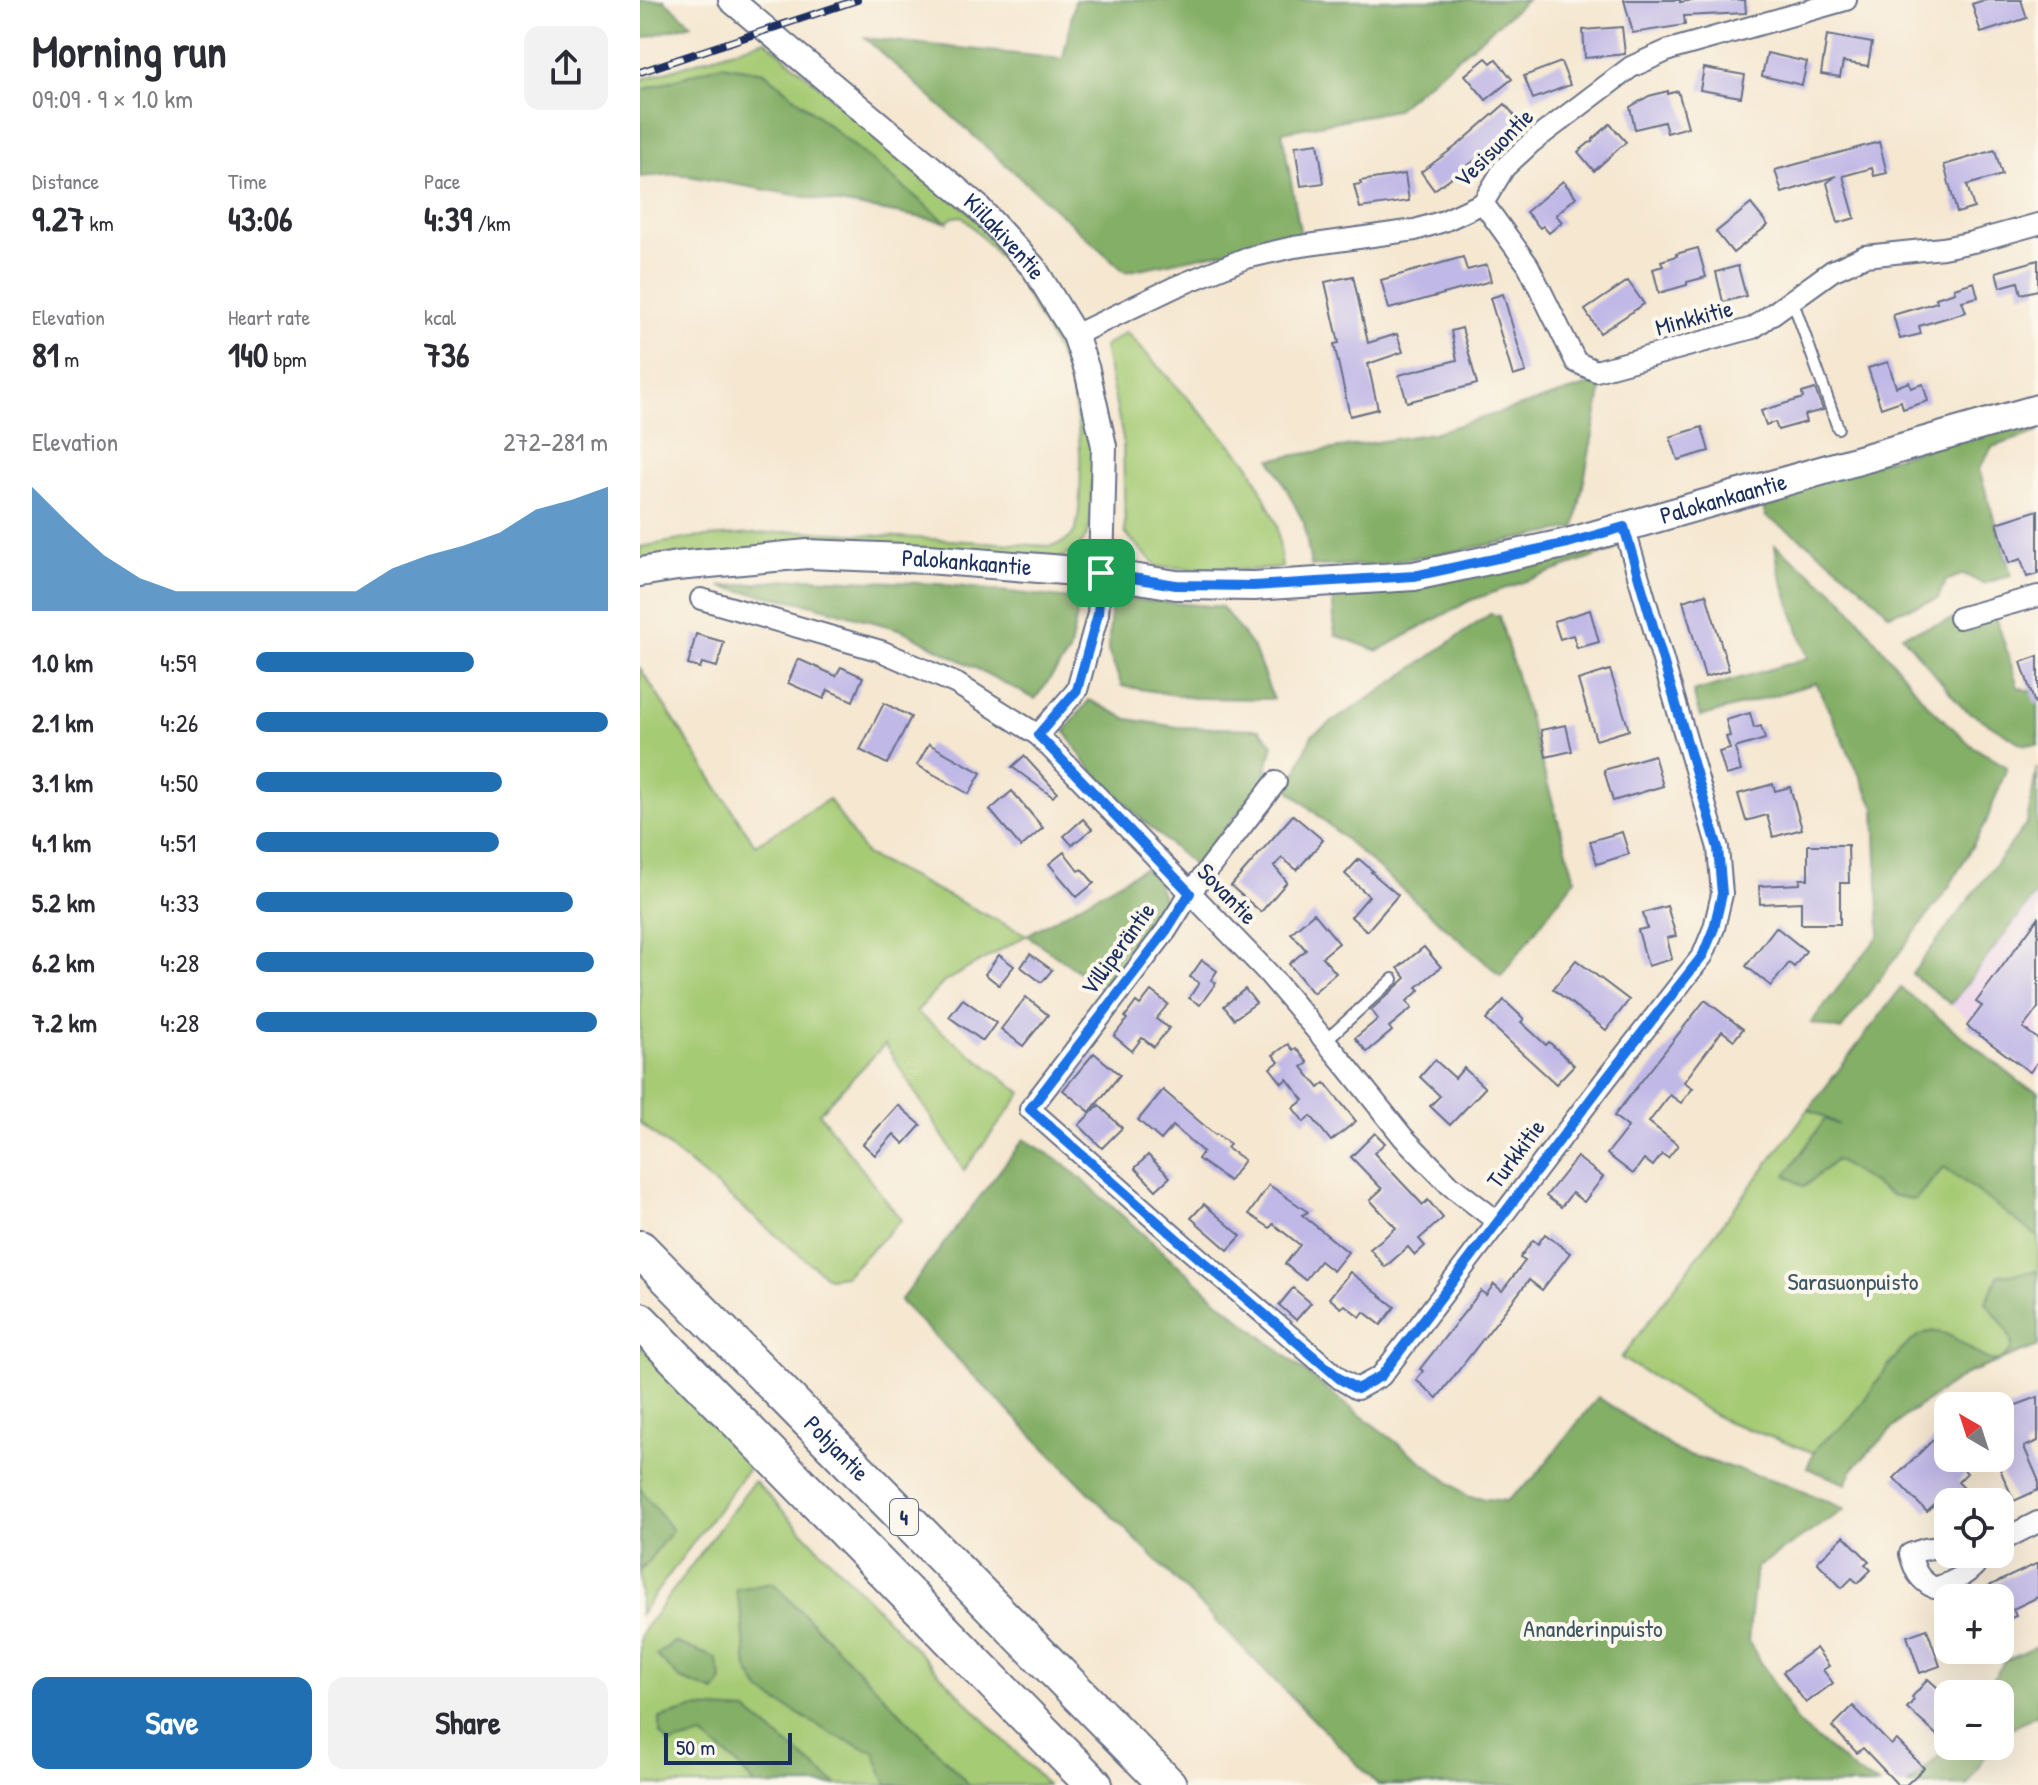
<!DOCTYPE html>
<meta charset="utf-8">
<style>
body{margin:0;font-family:"Patrick Hand",sans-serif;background:#f2f2f3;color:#2b2b33;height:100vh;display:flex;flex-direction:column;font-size:30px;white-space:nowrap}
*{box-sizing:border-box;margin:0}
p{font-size:26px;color:#7c7c81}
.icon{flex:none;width:44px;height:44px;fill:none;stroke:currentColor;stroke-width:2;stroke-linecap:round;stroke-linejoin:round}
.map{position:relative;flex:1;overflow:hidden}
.drawer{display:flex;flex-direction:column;background:#fff;width:640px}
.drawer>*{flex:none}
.needle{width:52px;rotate:321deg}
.controls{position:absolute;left:1294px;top:1392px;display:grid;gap:16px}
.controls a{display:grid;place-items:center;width:80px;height:80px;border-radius:16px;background:#fff;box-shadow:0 8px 32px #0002;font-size:40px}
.scale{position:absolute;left:24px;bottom:20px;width:128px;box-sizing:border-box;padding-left:8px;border:4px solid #1b2f5e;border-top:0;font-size:22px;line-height:28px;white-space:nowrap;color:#1b2f5e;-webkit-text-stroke:6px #fbf7ec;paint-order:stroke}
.pin{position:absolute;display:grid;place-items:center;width:68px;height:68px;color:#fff;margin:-34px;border-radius:16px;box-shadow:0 4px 12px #0006}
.round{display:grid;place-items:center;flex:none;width:84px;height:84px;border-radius:16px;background:#f2f2f3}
.head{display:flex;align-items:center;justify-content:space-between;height:136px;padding:0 32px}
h1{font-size:44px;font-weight:800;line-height:60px}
.metrics{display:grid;grid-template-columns:repeat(3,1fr);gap:12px;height:136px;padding:8px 32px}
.metrics div{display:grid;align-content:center}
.metrics b{font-size:34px;font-weight:800}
.metrics small{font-size:22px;font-weight:400}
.metrics p{font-size:22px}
.chart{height:224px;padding:16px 32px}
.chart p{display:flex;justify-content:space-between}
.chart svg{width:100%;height:144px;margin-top:8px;fill:#1f6fb2;opacity:.7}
.cta{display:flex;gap:16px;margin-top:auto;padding:16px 32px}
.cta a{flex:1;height:92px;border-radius:16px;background:#1f6fb2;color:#fff;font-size:32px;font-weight:800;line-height:92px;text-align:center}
.cta a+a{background:#f2f2f3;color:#2b2b33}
ul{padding:0 32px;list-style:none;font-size:26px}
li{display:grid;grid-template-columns:128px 96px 1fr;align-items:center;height:60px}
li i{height:20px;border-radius:10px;background:#1f6fb2}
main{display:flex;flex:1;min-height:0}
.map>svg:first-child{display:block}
.built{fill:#ecd1ea}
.green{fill:#a6cb74;stroke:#607d69;stroke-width:2}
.forest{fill:#84af66;stroke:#506f62;stroke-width:2}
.building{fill:#c0b8e6}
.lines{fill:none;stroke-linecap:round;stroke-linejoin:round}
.service-casing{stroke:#676f86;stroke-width:14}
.minor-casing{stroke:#676f86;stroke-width:24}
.tertiary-casing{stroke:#676f86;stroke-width:28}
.secondary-casing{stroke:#676f86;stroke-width:32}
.motorway-casing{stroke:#676f86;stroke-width:40}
.service{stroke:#fff;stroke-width:10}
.minor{stroke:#fff;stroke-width:20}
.tertiary{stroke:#fff;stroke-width:24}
.secondary{stroke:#fff;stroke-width:28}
.motorway{stroke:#fff;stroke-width:36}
.rail-casing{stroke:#1b2f5e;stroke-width:8}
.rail{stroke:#fbf7ec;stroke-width:5;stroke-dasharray:15;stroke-linecap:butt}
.route-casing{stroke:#fff;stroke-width:16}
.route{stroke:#1a73e8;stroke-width:10}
.labels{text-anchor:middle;stroke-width:8;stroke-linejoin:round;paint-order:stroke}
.shield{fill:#fbf7ec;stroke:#5e6b89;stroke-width:2}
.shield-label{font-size:22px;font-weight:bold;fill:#1b2f5e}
.street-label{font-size:24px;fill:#1b2f5e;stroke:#fbf7ec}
.park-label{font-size:24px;fill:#3e5664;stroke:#fbf7ec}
</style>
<main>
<section class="drawer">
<div class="head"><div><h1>Morning run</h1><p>09:09 · 9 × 1.0 km</p></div><a class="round"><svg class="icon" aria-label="share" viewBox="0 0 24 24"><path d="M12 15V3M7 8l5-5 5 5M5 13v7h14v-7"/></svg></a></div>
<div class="metrics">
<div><p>Distance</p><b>9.27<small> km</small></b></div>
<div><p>Time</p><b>43:06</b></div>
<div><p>Pace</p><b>4:39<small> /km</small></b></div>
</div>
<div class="metrics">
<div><p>Elevation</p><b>81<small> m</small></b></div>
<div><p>Heart rate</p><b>140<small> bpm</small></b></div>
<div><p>kcal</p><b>736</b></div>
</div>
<div class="chart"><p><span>Elevation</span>272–281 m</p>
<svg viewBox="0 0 160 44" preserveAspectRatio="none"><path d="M0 44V6L10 17L20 27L30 34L40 38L50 38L60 38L70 38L80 38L90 38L100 31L110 27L120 24L130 20L140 13L150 10L160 6V44z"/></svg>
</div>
<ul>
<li><b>1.0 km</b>4:59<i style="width:62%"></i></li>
<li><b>2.1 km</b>4:26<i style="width:100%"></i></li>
<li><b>3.1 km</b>4:50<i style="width:70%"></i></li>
<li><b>4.1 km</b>4:51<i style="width:69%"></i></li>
<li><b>5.2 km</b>4:33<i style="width:90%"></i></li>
<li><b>6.2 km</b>4:28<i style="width:96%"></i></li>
<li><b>7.2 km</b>4:28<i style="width:97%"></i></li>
</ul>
<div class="cta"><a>Save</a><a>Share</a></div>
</section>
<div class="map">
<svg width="1398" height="1785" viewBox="0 0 1398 1785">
<rect width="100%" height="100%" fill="#fbf7ec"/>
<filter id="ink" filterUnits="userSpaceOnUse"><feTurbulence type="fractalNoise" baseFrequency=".0125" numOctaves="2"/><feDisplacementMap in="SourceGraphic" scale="16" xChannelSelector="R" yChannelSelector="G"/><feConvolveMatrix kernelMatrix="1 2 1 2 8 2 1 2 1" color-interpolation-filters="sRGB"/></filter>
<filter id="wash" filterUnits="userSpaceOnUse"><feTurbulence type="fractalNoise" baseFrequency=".006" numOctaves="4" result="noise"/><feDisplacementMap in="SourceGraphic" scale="32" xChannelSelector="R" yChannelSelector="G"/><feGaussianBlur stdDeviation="1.8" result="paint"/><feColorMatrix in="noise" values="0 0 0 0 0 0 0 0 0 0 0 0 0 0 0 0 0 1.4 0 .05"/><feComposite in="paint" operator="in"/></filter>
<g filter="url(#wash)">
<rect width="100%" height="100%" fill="#f5e7d0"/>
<path class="built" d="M1398 891V1076L1391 1074 1311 1004Z"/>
<g class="green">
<path d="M125 40C170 78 215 116 260 154 283 174 308 192 330 213 396 276 441 353 453 445 454 458 453 473 452 487 452 518 454 546 420 558L0 562V547L50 538 160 531 410 546C441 542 438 520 440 495 442 460 439 413 428 379 421 356 408 334 396 313 389 301 383 287 375 276 359 254 340 235 322 216L314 217 306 222 124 72 81 65 0 91V80Z"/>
<path d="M486 332 609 464 637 524 642 568 609 570 518 567 485 533 483 439 464 347Z"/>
<path d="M0 668 115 845 189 799 226 855 387 935 304 982 276 1012 382 1093 324 1170 245 1044 179 1113 261 1220 205 1276 188 1278 0 1123Z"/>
<path d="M1169 1109 1236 1142 1309 1166 1398 1212V1346L1326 1374 1265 1416 1214 1467 1083 1420 981 1358Z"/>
<path d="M0 1345 113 1462 0 1614V1572L31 1530 0 1488Z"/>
<path d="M114 1481 407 1785H0V1635Z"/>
</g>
<g class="forest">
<path d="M0 0H24L52 24 0 39Z"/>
<path d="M435 0H887L755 110 642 132 661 236 485 272 225 38 423 59Z"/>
<path d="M81 65 124 72 306 222 37 174 0 177V91Z"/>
<path d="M963 381 935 528 827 549 734 565 671 566 664 523 631 459 793 433Z"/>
<path d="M1398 415V432L1352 447 1339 469 1371 575 1343 584 1324 574 1305 581 1298 599 1249 614C1212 576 1172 543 1126 517L1120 497Z"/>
<path d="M966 542 974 550 829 601 738 651 695 635 692 587Z"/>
<path d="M1135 545 1201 597 1286 703 1332 746 1367 767 1346 822 1309 887 1201 1030 1171 1023 1240 934 1235 808 1176 683 1060 717 1053 692 1168 658 1139 571Z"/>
<path d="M166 578 298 584 440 600 429 653 395 699 262 630 170 604 81 587Z"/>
<path d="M472 598 582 607 614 649 633 699 554 698 482 686 468 651Z"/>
<path d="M1343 610 1357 620 1378 687 1398 694V745L1382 744 1323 708 1262 635Z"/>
<path d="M850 614 859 616 935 879 861 976 649 790 672 735 742 690Z"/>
<path d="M449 700 488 719 537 727 619 729 633 744 624 781 554 866 495 813 445 762 425 731Z"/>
<path d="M1397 767 1398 891 1311 1004 1272 974 1387 823Z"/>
<path d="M504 868 517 881 526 906 462 988 387 935Z"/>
<path d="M1261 988 1386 1087 1398 1091V1237L1304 1167 1275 1200 1251 1195 1196 1160 1164 1187 1146 1175 1185 1119 1199 1125 1169 1109Z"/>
<path d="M384 1139 423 1163 582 1304 695 1396 829 1497 866 1501 893 1479 958 1397 1039 1452 1146 1484 1205 1509 1116 1568 1108 1641 1158 1723 1217 1773 1241 1785H738L260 1301Z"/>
<path d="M1398 1271V1346L1326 1374 1265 1416 1214 1467 1206 1484 1167 1468C1170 1461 1173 1451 1178 1446 1187 1435 1202 1430 1211 1418 1229 1396 1261 1337 1289 1332 1312 1328 1330 1354 1350 1360 1358 1362 1367 1357 1371 1350 1376 1336 1354 1313 1346 1302L1359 1275Z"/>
<path d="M0 1488 32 1530 0 1572Z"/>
<path d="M133 1583 290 1743 329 1785H247L234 1752 194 1735 121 1692 107 1669 102 1617 96 1589Z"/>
<path d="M34 1642 76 1658 82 1680 75 1692 40 1679 16 1655Z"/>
<path d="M1398 1646V1714L1360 1734V1694H1343L1365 1661Z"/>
<path d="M56 1708 107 1711 197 1785H115L96 1763 63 1736 30 1744 20 1734V1718Z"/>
<path d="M1310 1746H1350L1328 1785H1268Z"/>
</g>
<g id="blocks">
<g class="building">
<path d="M984 0H1040V2L1055 0H1105L1106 13 1044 16 1045 25 993 33Z"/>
<path d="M1344 0H1381L1387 18 1341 33 1332 4Z"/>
<path d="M982 27 985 54 945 58 943 30Z"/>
<path d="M1187 35 1232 43 1228 66 1203 62 1200 77 1181 74Z"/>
<path d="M1127 53 1167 62 1162 85 1122 76Z"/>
<path d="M846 58 851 63 856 59 872 79 846 100 825 75Z"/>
<path d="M921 62 930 85 893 99 884 76Z"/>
<path d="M1064 68 1105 75 1101 97 1060 90Z"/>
<path d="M1028 91V94L1038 91 1048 127 1027 133 1024 122 995 129 990 107 1009 96Z"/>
<path d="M865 104 880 122 845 153 794 190 781 172 819 144Z"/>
<path d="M970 124 986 142 954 171 938 152 949 143 953 142V139Z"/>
<path d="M1239 142 1247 173 1234 176 1232 168 1203 176 1215 218 1198 223 1187 183 1196 176 1142 193 1135 170Z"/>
<path d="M678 143 684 183 661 186 655 146Z"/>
<path d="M1355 150 1362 175 1327 185 1334 208 1317 213 1304 165Z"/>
<path d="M765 174 769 201 720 208 714 185 721 184 720 181Z"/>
<path d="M923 181 936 197 916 215 922 222 909 233 903 226 900 228 886 212Z"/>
<path d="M1111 204 1128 225 1093 253 1076 232Z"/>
<path d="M1058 248 1066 277 1047 282V285L1019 293 1013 269 1023 266 1021 261 1037 256 1036 254Z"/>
<path d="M823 257 827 270 847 265 851 281 749 309 741 280Z"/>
<path d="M1398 260V290L1381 294 1378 282 1360 287 1356 272Z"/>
<path d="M1098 266 1106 296 1083 302 1076 272Z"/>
<path d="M713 276 728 343 757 334 763 352 728 364 738 409 710 416 694 344 699 343 685 282Z"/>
<path d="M988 281 1004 304 960 333 945 310Z"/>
<path d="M1334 282 1338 297 1322 301 1326 312 1279 326 1281 334 1260 339 1253 315 1297 302 1296 298 1315 292 1314 288Z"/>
<path d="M863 294 886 372 873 376 850 298Z"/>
<path d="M822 328 837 384 767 402 759 375 817 360 811 331Z"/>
<path d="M1248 362 1256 387 1269 382 1271 388 1283 384 1288 401 1263 409 1261 401 1241 408 1228 368Z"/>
<path d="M1175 389 1183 410 1164 415 1166 422 1138 430 1135 422 1126 425 1121 411 1163 398 1162 393Z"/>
<path d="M1062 427 1069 451 1038 460 1030 437Z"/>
<path d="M1398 510V574L1387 577 1381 559 1369 563 1357 523Z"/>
<path d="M1066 594 1089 670 1065 677 1043 601Z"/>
<path d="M950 610 959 642 937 648 933 635 920 639 914 621Z"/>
<path d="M56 634 84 642 77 667 62 663 60 668 48 665Z"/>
<path d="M1398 656V704H1395L1381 662Z"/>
<path d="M158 659 196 676 201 667 223 677 213 701 188 690 184 699 148 683Z"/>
<path d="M970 670 989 730 956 740 938 680Z"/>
<path d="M244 703 271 717 247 764 220 750Z"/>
<path d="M1110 713 1114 728 1121 726 1125 739 1095 748 1101 771 1086 775 1079 752 1090 749 1086 737 1090 736 1086 720Z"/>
<path d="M926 725 932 751 906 757 901 730Z"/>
<path d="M289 744 341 773 329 794 277 765Z"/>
<path d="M1014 755 1023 786 973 801 964 770Z"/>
<path d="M384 756 417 792 413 797 372 767Z"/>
<path d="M1133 784 1135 791 1150 787 1162 829 1133 837 1127 815 1106 821 1098 794Z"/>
<path d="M372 791 403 828 381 847 350 810Z"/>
<path d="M653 815 683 840 657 870 642 858 634 866 647 882 621 912 591 886Z"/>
<path d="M443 819 452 829 432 845 424 836Z"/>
<path d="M982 832 989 854 957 864 950 841Z"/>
<path d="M1168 845H1208L1209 883H1200V924H1161V902L1120 904 1119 886 1160 884V879H1168Z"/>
<path d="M424 852 439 871 442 869 454 883 437 897 409 864Z"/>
<path d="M719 859 733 871 731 872 758 895 727 931 711 917 729 896 705 874Z"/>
<path d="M1027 906 1036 936 1027 938 1032 959 1008 966 998 930 1007 928 1003 913Z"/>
<path d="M674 913 699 943 682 957 696 973 673 993 649 964 666 950 651 933Z"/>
<path d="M1398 918V1008L1383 1028 1398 1039V1061L1390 1072 1327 1026 1342 1006 1336 1002Z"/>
<path d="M1136 927 1166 951 1154 967 1149 963 1131 986 1106 966Z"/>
<path d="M784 947 801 967 777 987 780 990 767 1001 772 1008 749 1027 752 1031 727 1052 715 1038 738 1019 731 1010 766 978 758 968Z"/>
<path d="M390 954 412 970 403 981 401 982 381 967Z"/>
<path d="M359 955 374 966 359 985 345 974Z"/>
<path d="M562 960 577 971 571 980 576 983 560 1005 549 998 559 983 550 977Z"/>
<path d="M936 960 989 1000 966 1030 913 989Z"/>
<path d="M605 989 616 1003 594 1019 584 1006Z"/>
<path d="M511 991 528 1004 516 1019 529 1028 514 1047 502 1038 492 1051 474 1036 487 1019 485 1017 496 1002 500 1005Z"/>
<path d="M386 997 408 1015 383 1046 361 1029Z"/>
<path d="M323 999 356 1023 343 1041 309 1017Z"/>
<path d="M864 1000 884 1019 881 1022 906 1045 909 1042 934 1065 916 1084 846 1020Z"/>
<path d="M1065 1000 1103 1029 1094 1040 1082 1031 1044 1082 1053 1088 1041 1103 1030 1095 1009 1122 1038 1145 1028 1158 1022 1154 1013 1166 1004 1159 993 1174 967 1154 988 1127 974 1116Z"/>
<path d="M648 1044 653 1050 656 1048 668 1063 662 1067 679 1088 685 1083 716 1121 691 1141 671 1116 664 1122 653 1108 664 1100 647 1079 642 1083 630 1068 639 1062 633 1055Z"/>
<path d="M454 1053 480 1075 450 1112 423 1090Z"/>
<path d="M795 1060 815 1078 824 1068 845 1088 810 1125 790 1106 800 1096 780 1077Z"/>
<path d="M523 1090 575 1135 576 1134 590 1144 587 1148 604 1160 589 1181 558 1159 563 1152 533 1126 521 1140 498 1120Z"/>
<path d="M258 1105 281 1125 264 1144 254 1134 235 1155 223 1144Z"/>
<path d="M459 1105 482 1128 462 1148 439 1125Z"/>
<path d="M735 1133 745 1143 734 1153 783 1205 788 1200 803 1218 779 1239 785 1246 775 1255 768 1247 745 1267 730 1249 756 1228 730 1200 742 1189 711 1157Z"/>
<path d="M508 1155 530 1177 516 1190 495 1168Z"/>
<path d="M937 1157 963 1177 944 1202 932 1193 921 1207 906 1196Z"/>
<path d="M629 1185 668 1212 662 1215 708 1252 693 1271 680 1261 665 1280 645 1264 660 1245 633 1224 630 1228 609 1214Z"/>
<path d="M564 1204 601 1236 588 1250 551 1218Z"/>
<path d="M905 1234 930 1253 902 1290 889 1280 797 1398 776 1380 783 1371 780 1369 841 1291 846 1295 854 1284 862 1291 885 1261 880 1258 893 1240 898 1244Z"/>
<path d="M710 1272 755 1307 741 1325 724 1312 720 1317 705 1305 701 1308 689 1298Z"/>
<path d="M653 1288 671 1303 656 1320 639 1305Z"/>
<path d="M1398 1397V1441L1384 1447 1398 1479V1490L1374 1501 1355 1458H1360V1411Z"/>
<path d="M1294 1439 1308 1454V1458H1312L1327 1473 1318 1482 1337 1502H1310L1304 1496 1287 1512 1254 1478Z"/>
<path d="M1204 1536 1229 1561 1225 1564 1231 1570 1218 1583 1212 1578 1202 1588 1177 1562Z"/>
<path d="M1398 1563V1597L1373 1609 1376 1616 1360 1623V1598H1323Z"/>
<path d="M1287 1629 1300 1666 1280 1673 1267 1636Z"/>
<path d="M1176 1648 1189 1666 1183 1670 1193 1683 1166 1703 1143 1672Z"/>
<path d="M1288 1679 1308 1697V1728L1300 1738 1267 1708 1274 1700 1272 1697Z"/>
<path d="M1213 1706 1251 1745 1257 1740 1284 1768 1266 1785H1258L1223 1748 1217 1753 1192 1727Z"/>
</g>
</g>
</g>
<g filter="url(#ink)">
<use href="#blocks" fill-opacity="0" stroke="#676f86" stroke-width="2"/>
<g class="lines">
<defs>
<g id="service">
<path d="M1152 299 1198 428"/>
<path d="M685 1041 753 979"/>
</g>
<g id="minor">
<path d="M843 203 888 265 936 362 956 371 1113 328 1192 271 1225 256 1303 248 1333 242 1398 224"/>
<path d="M435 335 535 287 606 258 654 247 775 230 804 221 843 203 864 168 892 142 991 67 1029 50 1206 0"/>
<path d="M461 573 458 614 437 690 398 735 628 973 708 1068 763 1137 810 1185 858 1222"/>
<path d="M61 599 241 651 317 684 398 735"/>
<path d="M1319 618 1398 596"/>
<path d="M636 782 550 893 526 931 390 1109 546 1247 700 1379 717 1389 741 1376 966 1079 1063 955 1074 928 1082 894 1078 848 984 527"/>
<path d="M1360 1541 1398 1522"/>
<path d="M1308 1546 1285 1549 1270 1554C1275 1571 1278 1579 1294 1588 1315 1581 1332 1574 1343 1554"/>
</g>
<g id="tertiary">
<path id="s1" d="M91 0 337 206 394 268 435 335 447 370 464 446 461 573"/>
</g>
<g id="secondary">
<path id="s2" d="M0 572 37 566 168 554 288 559 461 573 536 585 614 586 774 576 928 543 1398 409"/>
</g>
<g id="motorway">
<path id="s3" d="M0 1249 528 1785"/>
<path d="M0 1321 454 1785"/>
</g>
</defs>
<use href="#service" class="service-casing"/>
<use href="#minor" class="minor-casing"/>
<use href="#tertiary" class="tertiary-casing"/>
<use href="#secondary" class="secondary-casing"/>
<use href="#motorway" class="motorway-casing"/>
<use href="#service" class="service"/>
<use href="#minor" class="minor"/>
<use href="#tertiary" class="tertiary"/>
<use href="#secondary" class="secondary"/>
<use href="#motorway" class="motorway"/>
<defs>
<path id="rail" d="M0 72 217 0"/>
</defs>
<use href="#rail" class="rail-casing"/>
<use href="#rail" class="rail"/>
</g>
</g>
<g class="lines" filter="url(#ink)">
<defs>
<path id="route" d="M984 527 1078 848 1082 894 1074 928 1063 955 966 1079 741 1376 717 1389 700 1379 546 1247 390 1109 526 931 550 893 398 735 437 690 458 614 461 573 536 585 614 586 774 576 928 543Z"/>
</defs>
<use href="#route" class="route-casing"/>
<use href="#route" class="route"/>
</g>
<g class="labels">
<rect class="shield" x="250" y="1499" width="28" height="36" rx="6"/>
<g class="shield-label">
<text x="264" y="1525">4</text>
</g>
<g class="street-label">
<text transform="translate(854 148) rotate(-45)" y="8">Vesisuontie</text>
<text dy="8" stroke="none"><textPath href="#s1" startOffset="362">Kiilakiventie</textPath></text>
<text transform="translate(1054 318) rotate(-15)" y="8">Minkkitie</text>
<text dy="8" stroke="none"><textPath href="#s2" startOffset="1096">Palokankaantie</textPath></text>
<text dy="8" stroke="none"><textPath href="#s2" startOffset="328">Palokankaantie</textPath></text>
<text transform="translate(587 894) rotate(46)" y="8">Sovantie</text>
<text transform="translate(478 949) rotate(-54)" y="8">Villiperäntie</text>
<text transform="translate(876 1154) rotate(-53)" y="8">Turkkitie</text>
<text dy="8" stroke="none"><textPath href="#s3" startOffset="280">Pohjantie</textPath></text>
</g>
<g class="park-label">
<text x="1213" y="1290">Sarasuonpuisto</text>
<text x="953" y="1637">Ananderinpuisto</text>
</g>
</g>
</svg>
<div class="controls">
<a><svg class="needle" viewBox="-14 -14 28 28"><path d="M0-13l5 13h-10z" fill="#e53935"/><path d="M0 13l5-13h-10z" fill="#7c7c81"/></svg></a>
<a><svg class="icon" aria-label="locate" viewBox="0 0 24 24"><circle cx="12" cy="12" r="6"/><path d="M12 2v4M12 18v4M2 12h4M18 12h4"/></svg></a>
<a>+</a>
<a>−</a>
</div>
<div class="scale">50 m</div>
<div class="pin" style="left:461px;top:573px;background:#1e9e55"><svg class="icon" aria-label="arrive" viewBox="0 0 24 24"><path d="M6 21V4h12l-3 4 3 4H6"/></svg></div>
</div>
</main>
